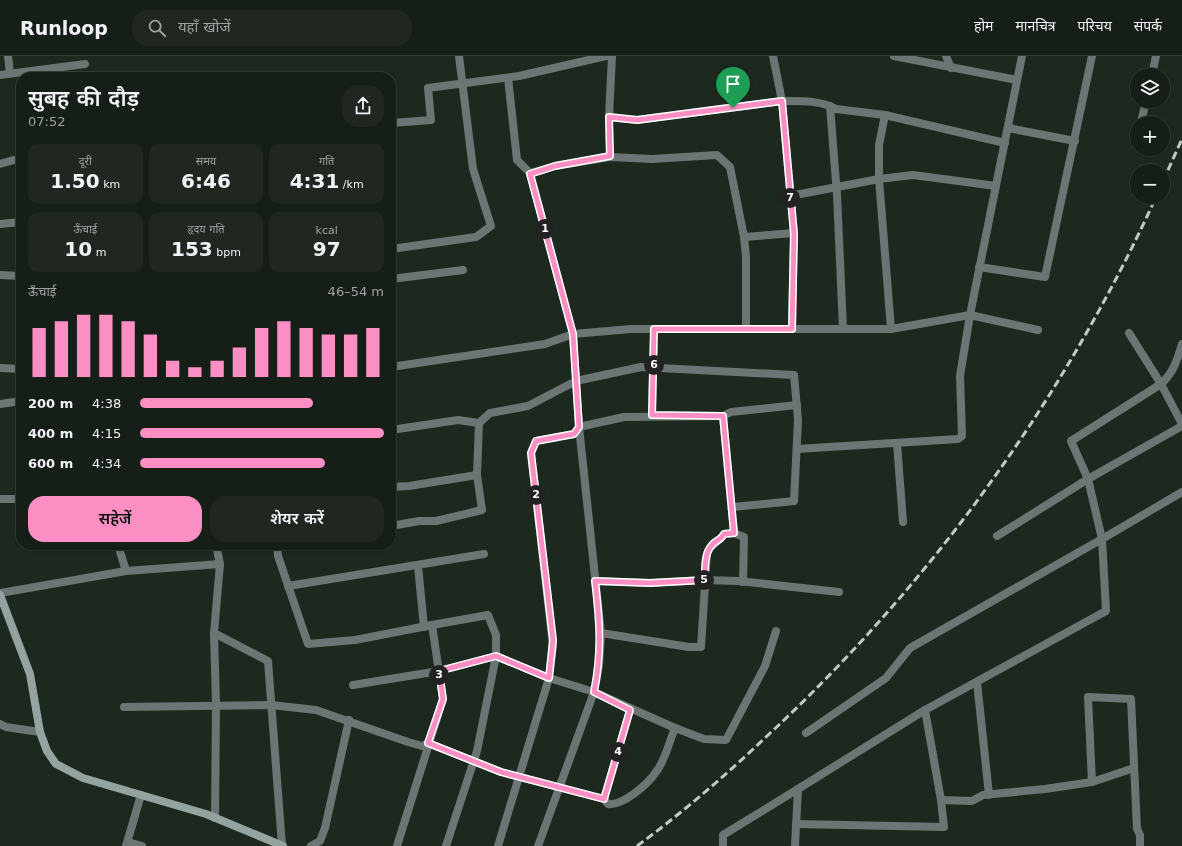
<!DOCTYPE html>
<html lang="hi">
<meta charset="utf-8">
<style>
body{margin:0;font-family:"DejaVu Sans","Noto Sans Devanagari",sans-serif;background:#1f2720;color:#f1f3f6;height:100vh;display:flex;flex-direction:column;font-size:15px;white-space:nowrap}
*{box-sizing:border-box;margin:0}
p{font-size:13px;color:#9ea2a1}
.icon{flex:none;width:22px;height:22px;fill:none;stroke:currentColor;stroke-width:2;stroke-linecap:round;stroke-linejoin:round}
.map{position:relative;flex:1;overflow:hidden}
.details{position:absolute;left:16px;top:16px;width:380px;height:478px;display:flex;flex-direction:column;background:#161f17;border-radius:16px;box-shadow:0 1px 3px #0004,0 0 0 1px #353d36}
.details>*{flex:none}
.tools{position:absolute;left:1130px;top:12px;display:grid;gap:8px}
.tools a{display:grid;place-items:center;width:40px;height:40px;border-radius:50%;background:#161f17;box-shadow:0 1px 3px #0004,0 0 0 1px #353d36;font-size:20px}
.pin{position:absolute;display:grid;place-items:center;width:34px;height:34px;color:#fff;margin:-41px -17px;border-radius:50% 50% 50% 0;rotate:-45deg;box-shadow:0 0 4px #0007}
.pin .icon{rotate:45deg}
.km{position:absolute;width:20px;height:20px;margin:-10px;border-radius:50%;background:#222;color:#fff;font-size:11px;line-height:20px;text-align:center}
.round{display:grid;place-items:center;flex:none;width:42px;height:42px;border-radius:16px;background:#1f2720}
.overview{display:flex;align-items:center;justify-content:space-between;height:68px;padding:0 12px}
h1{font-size:22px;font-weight:600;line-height:30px}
.stats{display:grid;grid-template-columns:repeat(3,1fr);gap:6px;height:68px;padding:4px 12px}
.stats div{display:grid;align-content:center;border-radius:10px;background:#1f2720;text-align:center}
.stats b{font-size:20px;font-weight:600}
.stats small{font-size:11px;font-weight:400}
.stats p{font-size:11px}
.chart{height:112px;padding:8px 12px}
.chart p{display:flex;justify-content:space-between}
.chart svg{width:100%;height:72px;margin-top:4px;stroke:#fb8fc4;stroke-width:6}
.cta{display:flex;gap:8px;margin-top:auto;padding:8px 12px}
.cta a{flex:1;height:46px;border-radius:16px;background:#fb8fc4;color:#111;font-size:16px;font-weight:600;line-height:46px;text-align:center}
.cta a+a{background:#1f2720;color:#f1f3f6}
ul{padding:0 12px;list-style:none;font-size:13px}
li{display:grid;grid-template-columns:64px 48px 1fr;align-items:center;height:30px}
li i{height:10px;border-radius:5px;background:#fb8fc4}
header{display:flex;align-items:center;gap:24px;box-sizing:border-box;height:56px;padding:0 20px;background:#161f17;border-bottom:1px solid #353d36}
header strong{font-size:19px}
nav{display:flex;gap:22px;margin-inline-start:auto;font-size:14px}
.search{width:280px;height:36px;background:#1f2720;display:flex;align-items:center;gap:10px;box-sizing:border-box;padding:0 14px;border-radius:16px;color:#9ea2a1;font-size:15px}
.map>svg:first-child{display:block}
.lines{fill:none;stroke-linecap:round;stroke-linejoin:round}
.street{stroke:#6c7573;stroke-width:8}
.secondary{stroke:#94a3a0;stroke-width:8}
.rail{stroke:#c1c9c2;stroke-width:3;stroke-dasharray:8 4;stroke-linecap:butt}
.route-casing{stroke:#fff;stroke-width:8}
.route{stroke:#fb8fc4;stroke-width:5}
</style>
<header>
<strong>Runloop</strong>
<div class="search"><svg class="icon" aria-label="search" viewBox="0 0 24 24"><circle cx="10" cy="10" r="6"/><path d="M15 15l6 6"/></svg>यहाँ खोजें</div>
<nav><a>होम</a><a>मानचित्र</a><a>परिचय</a><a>संपर्क</a></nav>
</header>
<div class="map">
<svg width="1182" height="790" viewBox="0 0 1182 790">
<rect width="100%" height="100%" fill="#1d291f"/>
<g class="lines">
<g class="street">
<path d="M8 0 10 17"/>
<path d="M773 0 782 45 794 177 792 273"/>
<path d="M894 0 1017 24"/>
<path d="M946 0 951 12"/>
<path d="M0 19 85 8"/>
<path d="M1152 19 1156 0"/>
<path d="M508 22 517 104 530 117 573 278 579 371 601 577 599 610 594 636 538 790"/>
<path d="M830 50 837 139 843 272"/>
<path d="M885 59 879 89V123L891 273"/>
<path d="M609 61 637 64 782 45C800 45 820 44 836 53L885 59 1005 87"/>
<path d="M391 67 431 64 428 32 519 20 606 0"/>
<path d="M1141 67 1146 45"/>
<path d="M1008 72 1075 85"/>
<path d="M610 101 609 61 612 0"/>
<path d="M0 108 21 102"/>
<path d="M530 117 555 110 610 101 652 103 717 99 730 111 744 181 746 201V273"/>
<path d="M790 140 879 123 913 119 996 130"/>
<path d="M0 168 21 166"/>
<path d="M744 181 794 177"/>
<path d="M391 193 476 181 491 170 473 113 459 0"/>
<path d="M979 211 1045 221 1092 0"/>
<path d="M0 219 21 220"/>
<path d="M391 223 463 214"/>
<path d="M1129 277 1161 328 1182 368"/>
<path d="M391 311 545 288 573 278 631 273H891L970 259 1022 0"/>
<path d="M0 312 21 313"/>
<path d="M0 348 21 345"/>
<path d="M652 359 654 273"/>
<path d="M391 374 458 364 479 367"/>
<path d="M897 387 903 466"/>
<path d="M797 393 958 383 962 380 960 320 970 259 1038 274"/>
<path d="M391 431 409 430 477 419"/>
<path d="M0 443H21"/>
<path d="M391 470 419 465H436L482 454 477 419 479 367 490 357 528 350 576 325 641 311 794 319 798 364 794 445 733 451"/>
<path d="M734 477 723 360 731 356 797 349"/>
<path d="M997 480 1088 423 1182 370"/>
<path d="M118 489 126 515 220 508 214 577 268 605 282 789"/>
<path d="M216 489 220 508"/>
<path d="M277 489 278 500 308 588 355 584 432 569 443 643 397 790"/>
<path d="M418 510 424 571"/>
<path d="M595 525 650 527 705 524 738 525 839 536"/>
<path d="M288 530 484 498"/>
<path d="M0 537 126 515"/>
<path d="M214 577 216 648 215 762"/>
<path d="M601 577 689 591H701L707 497C711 488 720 486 724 478L734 477 744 481 743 526"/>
<path d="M977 626 989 739"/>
<path d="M353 629 439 615 496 600V579L488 559 432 569"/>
<path d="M124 651 271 649 316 654 408 686 422 690 428 687 501 716 604 743 608 748C623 750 648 728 656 716 665 705 669 686 675 672"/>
<path d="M0 668 6 671 40 676"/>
<path d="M806 677 886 622 910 592 1102 483 1088 423 1071 385 1161 328C1174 316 1177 304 1182 288"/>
<path d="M1092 726 1088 641 1131 643 1137 773 1140 779V790"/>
<path d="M604 743 630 654"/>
<path d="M941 744 972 745 983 739 1045 733 1092 726 1134 712"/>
<path d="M796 768 944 771 941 744 925 654"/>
<path d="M128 786 142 790"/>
<path d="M126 790 141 739"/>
<path d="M311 790 320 785 325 772 349 664"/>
<path d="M446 790 477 695 496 600 549 622 594 636 675 672 704 683 726 684 765 610 776 575"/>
<path d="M498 790 549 622 553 590 531 397 536 385 574 378 579 371 624 361 723 360"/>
<path d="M723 790V779L798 733"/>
<path d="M795 790 798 733 925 654 1106 555 1102 483 1182 436"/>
</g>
<path class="secondary" d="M0 539 30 618 40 676 47 695 56 708 83 722 206 758 283 790"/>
<g class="rail">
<path d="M1163 125 1182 83"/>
<path d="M637 790C682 757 725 720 766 681 930 529 1063 345 1156 141"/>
</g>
</g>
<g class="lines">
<defs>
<path id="route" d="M782 45 794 178 792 273H654L652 359 723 360 734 477 724 478C721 484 716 484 712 489 704 497 705 514 705 524L650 527 595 525C600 566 602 596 594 636L630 654 604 743 501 716 428 687 443 643 439 615 496 600 549 622 553 584 531 397 536 385 574 378 579 371 573 278 530 118 555 110 610 100 609 61 637 64Z"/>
</defs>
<use href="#route" class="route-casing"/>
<use href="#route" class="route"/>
</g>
</svg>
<div class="tools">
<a><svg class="icon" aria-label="layers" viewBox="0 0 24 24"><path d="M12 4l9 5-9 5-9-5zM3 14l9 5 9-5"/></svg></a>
<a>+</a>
<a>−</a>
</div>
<div class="pin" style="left:733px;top:52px;background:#1e9e55"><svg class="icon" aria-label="arrive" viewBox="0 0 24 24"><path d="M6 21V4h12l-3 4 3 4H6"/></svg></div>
<b class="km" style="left:545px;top:173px">1</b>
<b class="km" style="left:536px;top:439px">2</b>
<b class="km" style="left:439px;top:619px">3</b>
<b class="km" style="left:618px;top:696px">4</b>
<b class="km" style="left:704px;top:524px">5</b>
<b class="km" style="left:654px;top:309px">6</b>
<b class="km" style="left:790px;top:142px">7</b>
<section class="details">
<div class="overview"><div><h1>सुबह की दौड़</h1><p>07:52</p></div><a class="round"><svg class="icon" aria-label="share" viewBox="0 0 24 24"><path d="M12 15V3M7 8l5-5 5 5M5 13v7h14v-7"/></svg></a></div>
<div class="stats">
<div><p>दूरी</p><b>1.50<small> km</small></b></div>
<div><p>समय</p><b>6:46</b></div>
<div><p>गति</p><b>4:31<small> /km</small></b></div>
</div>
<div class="stats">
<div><p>ऊँचाई</p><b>10<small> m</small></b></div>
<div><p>हृदय गति</p><b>153<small> bpm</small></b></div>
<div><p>kcal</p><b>97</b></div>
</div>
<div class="chart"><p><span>ऊँचाई</span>46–54 m</p>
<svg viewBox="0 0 160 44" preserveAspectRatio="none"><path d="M5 44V14M15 44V10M25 44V6M35 44V6M45 44V10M55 44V18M65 44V34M75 44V38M85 44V34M95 44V26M105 44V14M115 44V10M125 44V14M135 44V18M145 44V18M155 44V14"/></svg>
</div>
<ul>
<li><b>200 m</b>4:38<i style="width:71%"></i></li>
<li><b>400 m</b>4:15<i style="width:100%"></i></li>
<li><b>600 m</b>4:34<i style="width:76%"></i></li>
</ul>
<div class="cta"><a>सहेजें</a><a>शेयर करें</a></div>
</section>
</div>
